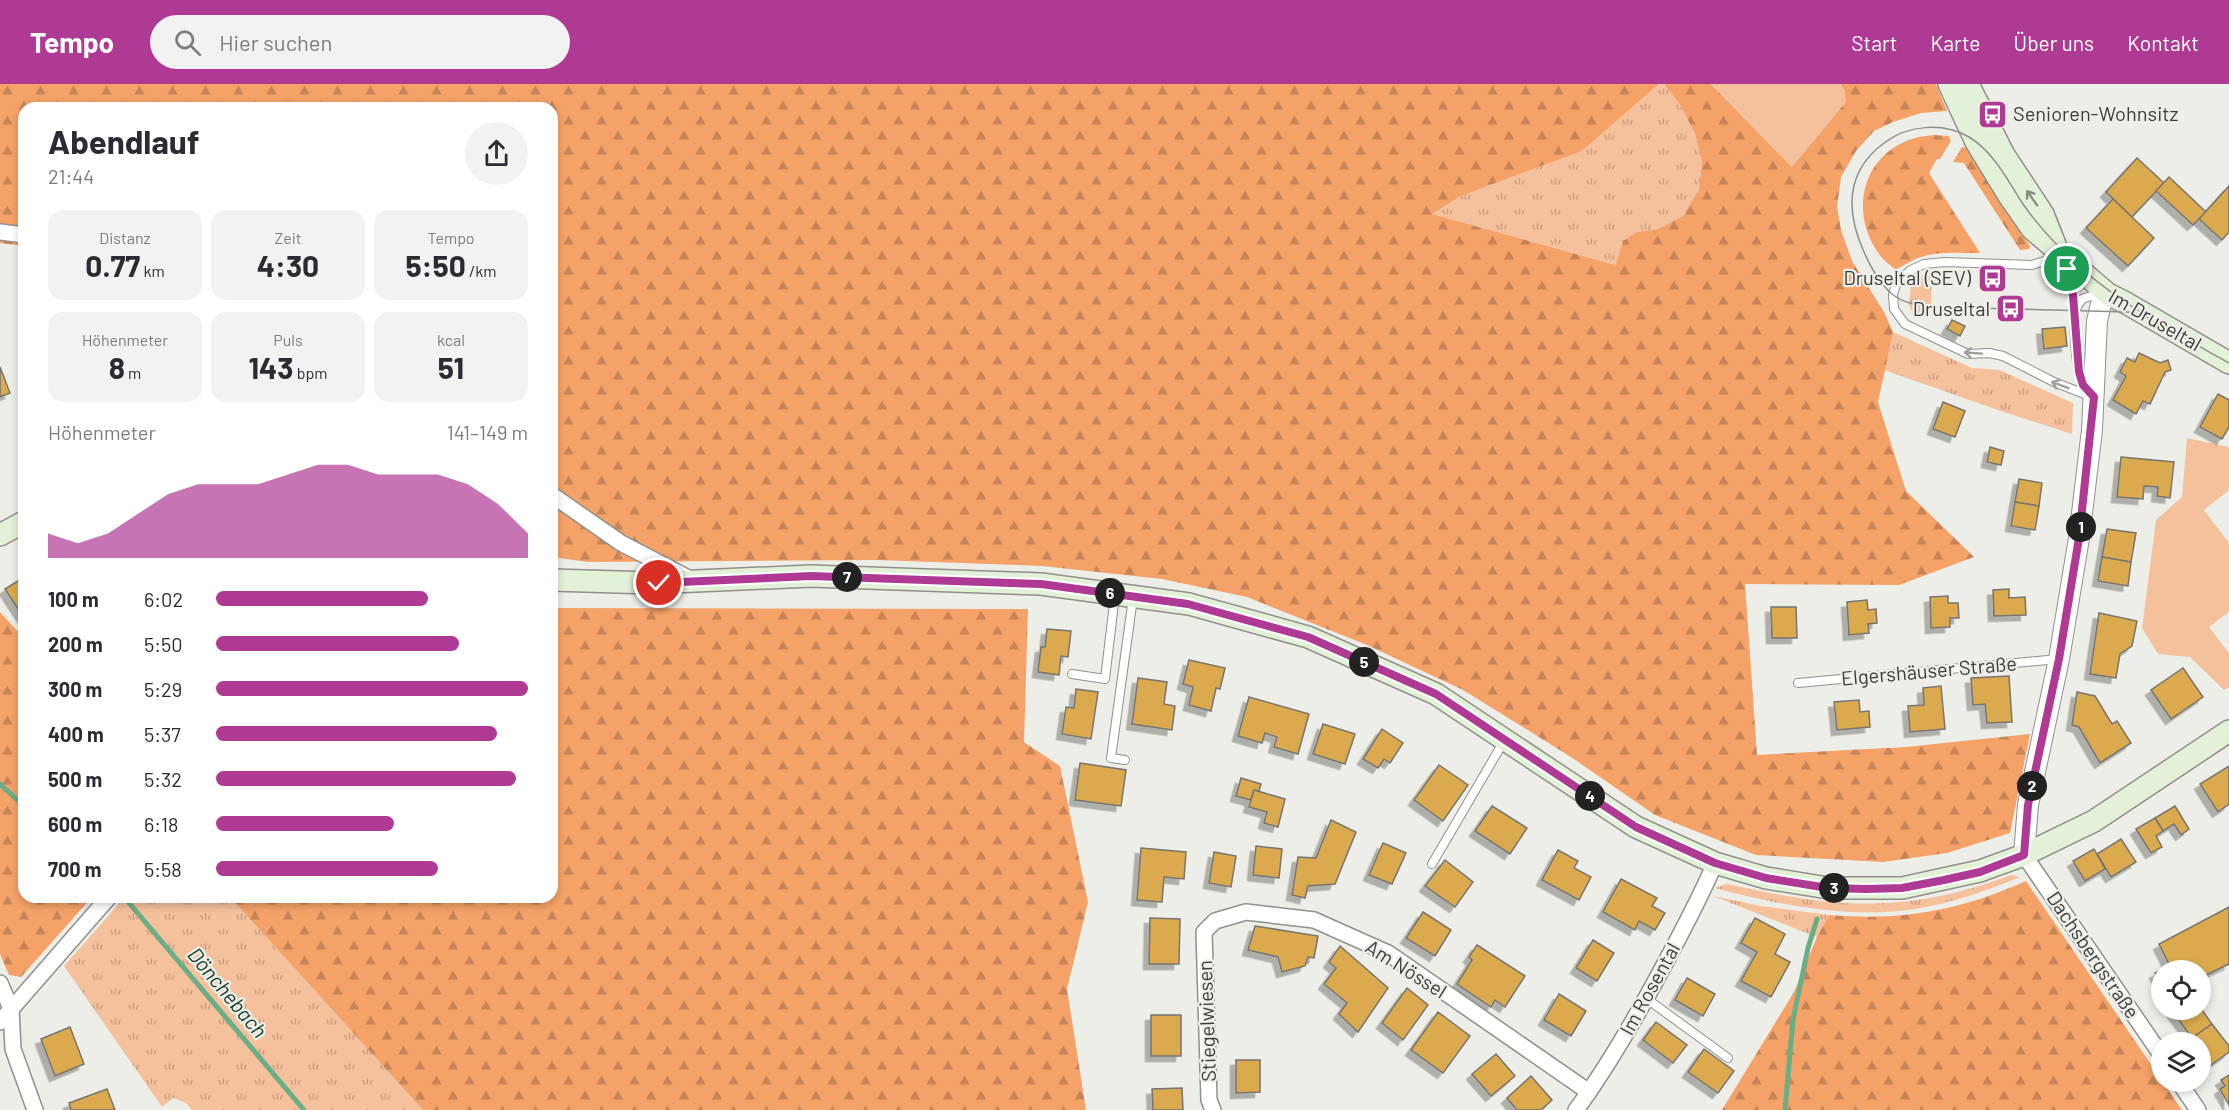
<!DOCTYPE html>
<html lang="de">
<meta charset="utf-8">
<style>
body{margin:0;font-family:Barlow,sans-serif;background:#f2f2f3;color:#2b2b33;height:100vh;display:flex;flex-direction:column;font-size:22px;white-space:nowrap}
*{box-sizing:border-box;margin:0}
p{font-size:20px;color:#7c7c81}
.icon{flex:none;width:33px;height:33px;fill:none;stroke:currentColor;stroke-width:2;stroke-linecap:round;stroke-linejoin:round}
.map{position:relative;flex:1;overflow:hidden}
.panel{position:absolute;left:18px;top:18px;width:540px;height:801px;display:flex;flex-direction:column;background:#fff;border-radius:18px;box-shadow:0 3px 9px #0003}
.panel>*{flex:none}
.controls{position:absolute;left:2151px;top:876px;display:grid;gap:12px}
.controls a{display:grid;place-items:center;width:60px;height:60px;border-radius:50%;background:#fff;box-shadow:0 3px 9px #0003;font-size:30px}
.pin{position:absolute;display:grid;place-items:center;width:51px;height:51px;color:#fff;margin:-26px;border:3px solid #fff;border-radius:50%;box-shadow:0 2px 6px #0007}
.km{position:absolute;width:30px;height:30px;margin:-15px;border-radius:50%;background:#222;color:#fff;font-size:16px;line-height:30px;text-align:center}
.round{display:grid;place-items:center;flex:none;width:63px;height:63px;border-radius:32px;background:#f2f2f3}
.overview{display:flex;align-items:center;justify-content:space-between;height:102px;padding:0 30px}
h1{font-size:33px;font-weight:700;line-height:45px}
.figures{display:grid;grid-template-columns:repeat(3,1fr);gap:9px;height:102px;padding:6px 30px}
.figures div{display:grid;align-content:center;border-radius:15px;background:#f2f2f3;text-align:center}
.figures b{font-size:30px;font-weight:700}
.figures small{font-size:16px;font-weight:400}
.figures p{font-size:16px}
.chart{height:168px;padding:12px 30px}
.chart p{display:flex;justify-content:space-between}
.chart svg{width:100%;height:108px;margin-top:6px;fill:#ae3a94;opacity:.7}
ul{padding:0 30px;list-style:none;font-size:20px}
li{display:grid;grid-template-columns:96px 72px 1fr;align-items:center;height:45px}
li i{height:15px;border-radius:8px;background:#ae3a94}
header{display:flex;align-items:center;gap:36px;box-sizing:border-box;height:84px;padding:0 30px;background:#ae3a94;color:#fff}
header strong{font-size:28px}
nav{display:flex;gap:33px;margin-inline-start:auto;font-size:21px}
.search{width:420px;height:54px;background:#f2f2f3;display:flex;align-items:center;gap:15px;box-sizing:border-box;padding:0 21px;border-radius:33px;color:#7c7c81;font-size:22px}
.map>svg:first-child{display:block}
.grass{fill:url(#grass-tufts)}
.forest{fill:url(#forest-firs)}
.green{fill:#f5c09c}
.lines{fill:none;stroke-linecap:round;stroke-linejoin:round}
.stream{stroke:#69ae87;stroke-width:5}
.building{fill:#dbaa4f;stroke:#77746f;stroke-width:1.5;filter:url(#shadow)}
.service-casing{stroke:#90908b;stroke-width:10}
.minor-casing{stroke:#90908b;stroke-width:18}
.tertiary-casing{stroke:#90908b;stroke-width:22}
.secondary-casing{stroke:#90908b;stroke-width:24}
.service{stroke:#fff;stroke-width:8}
.minor{stroke:#fff;stroke-width:15}
.tertiary{stroke:#fff;stroke-width:20}
.secondary{stroke:#e4f1d9;stroke-width:21}
.tram{stroke:#8f8f8b;stroke-width:1.5}
.oneway{stroke:#888d82}
.oneway2{stroke:#9e9e9c}
.route-casing{stroke:#fff;stroke-width:12}
.route{stroke:#ae3a94;stroke-width:8}
.labels{text-anchor:middle;stroke-width:4.5;stroke-linejoin:round;paint-order:stroke}
.poi-label{font-size:20px;fill:#3c3c3a;stroke:#eeeee8;text-anchor:end}
.street-label{font-size:20px;fill:#3c3c3a;stroke:#eeeee8}
.water-label{font-size:21px;font-style:italic;fill:#123d27;stroke:#eeeee8}
</style>
<header>
<strong>Tempo</strong>
<div class="search"><svg class="icon" aria-label="search" viewBox="0 0 24 24"><circle cx="10" cy="10" r="6"/><path d="M15 15l6 6"/></svg>Hier suchen</div>
<nav><a>Start</a><a>Karte</a><a>Über uns</a><a>Kontakt</a></nav>
</header>
<div class="map">
<svg width="2229" height="1026" viewBox="0 0 2229 1026">
<defs>
<pattern id="grass-tufts" width="24" height="20" patternUnits="userSpaceOnUse" patternTransform="scale(1.5)"><rect width="24" height="20" fill="#f5c09c"/><path d="M3 7l-1-3M5 7V3M7 7l1-3M15 17l-1-3M17 17v-4M19 17l1-3" fill="none" stroke="#c89d80"/></pattern>
<pattern id="forest-firs" width="22" height="20" patternUnits="userSpaceOnUse" patternTransform="scale(1.5)"><rect width="22" height="20" fill="#f4a268"/><path d="M5 1l3.5 6h-7zM16 11l3.5 6h-7z" fill="#c78557"/></pattern>
<filter id="shadow"><feDropShadow dx="-5.5" dy="5.5" stdDeviation="0" flood-color="#0004"/></filter>
</defs>
<rect width="100%" height="100%" fill="#eeeee8"/>
<g class="grass">
<path d="M1659 0H1664L1681 22 1695 50 1702 77 1699 105 1683 132 1658 145 1637 148 1617 181 1432 130 1461 112 1582 67Z"/>
<path d="M1932 189 1931 227 1915 234 1909 221 1911 200 1922 191Z"/>
<path d="M1893 248 1972 284 1999 286 2073 319 2072 350 1998 326 1884 286Z"/>
<path d="M2011 791 2020 793C1986 807 1952 819 1915 825 1850 835 1778 821 1715 804L1727 800C1835 824 1905 831 2011 791Z"/>
<path d="M1713 812 1761 822 1829 831 1817 853Z"/>
<path d="M125 813H230L423 1026H192L186 1019 173 1014 162 1023 64 882Z"/>
</g>
<g class="forest">
<path d="M0 0H1659L1582 67 1461 112 1432 130 1616 181 1623 157 1637 148 1658 145 1683 132 1699 105 1702 77 1695 50 1681 22 1664 0H1711L1792 83 1845 7 1840 0H1936L1947 27 1921 29 1893 38 1874 47 1856 67 1841 93 1837 123 1841 146 1852 177 1884 228 1893 248 1878 318 1906 407 1974 473 1899 501 1745 500 1757 671 1906 663 2030 650 2010 749 1947 769 1883 778 1756 771 1655 731 1571 673 1463 606 1367 561 1247 513 1162 495 1042 482 878 476 588 478 552 473V24H24V162L0 159Z"/>
<path d="M1934 51 1949 52 1951 57 1940 75H1937L1929 89 1980 169C1943 169 1927 165 1896 186 1890 181 1883 176 1879 170 1848 127 1863 69 1915 54 1921 52 1928 52 1934 51Z"/>
<path d="M1962 63 1967 64 2030 162 2029 165 2020 166 1964 79 1953 78Z"/>
<path d="M552 524 1028 525 1024 658 1060 682 1088 818 1067 905 1086 1026H423L230 813H552Z"/>
<path d="M0 528 24 554V813H92L21 893 9 891 0 870Z"/>
<path d="M2026 797 2182 1026H1722L1794 908 1817 853 1829 831C1903 837 1958 827 2026 797Z"/>
</g>
<g class="green">
<path d="M1711 0H1840L1845 7 1846 18 1792 83Z"/>
<path d="M2187 354 2229 363V406L2204 426 2229 459V528L2209 543 2229 569V603L2224 606 2190 573 2158 570 2142 544 2156 436 2182 413Z"/>
</g>
<g class="lines">
<g class="stream">
<path d="M0 700 24 722"/>
<path d="M124 813 304 1026"/>
<path d="M1785 1026 1793 936 1808 864 1817 835"/>
</g>
</g>
<g class="building">
<path d="M2137 74 2164 99 2132 133 2106 108Z"/>
<path d="M2169 93 2206 128 2193 141 2156 107Z"/>
<path d="M2229 102V148L2222 156 2199 135Z"/>
<path d="M2113 115 2154 154 2128 182 2086 144Z"/>
<path d="M1952 236 1965 242 1960 252 1947 245Z"/>
<path d="M2065 243 2067 262 2044 265 2042 245Z"/>
<path d="M2139 269 2160 279 2168 276 2171 286 2165 288 2150 320 2143 317 2136 330 2113 316 2126 292 2120 288 2127 274 2135 278Z"/>
<path d="M0 283 10 309 0 313Z"/>
<path d="M2218 310 2229 316V343L2222 355 2200 343Z"/>
<path d="M1943 318 1965 327 1955 353 1933 345Z"/>
<path d="M1990 363 2004 367 2001 381 1987 378Z"/>
<path d="M2121 373 2174 378 2170 414 2157 412 2158 403 2144 402 2143 415 2117 413Z"/>
<path d="M2019 395 2042 399 2039 422 2015 418Z"/>
<path d="M2015 418 2039 422 2035 446 2011 442Z"/>
<path d="M2107 445 2136 449 2131 478 2102 473Z"/>
<path d="M2102 473 2131 478 2128 502 2098 497Z"/>
<path d="M24 493V534L5 505Z"/>
<path d="M2009 505V514L2025 513 2026 531 1994 532 1993 506Z"/>
<path d="M1948 512V519H1958L1959 534H1950V543L1931 544 1930 513Z"/>
<path d="M1867 516 1868 526 1876 525 1877 539 1868 540 1869 549 1849 551 1847 518Z"/>
<path d="M1771 523H1796L1797 554H1772Z"/>
<path d="M2099 529 2137 537 2132 562 2120 570 2116 594 2090 590Z"/>
<path d="M1047 545 1071 547 1068 573 1061 572 1059 591 1038 588 1041 563H1045Z"/>
<path d="M1189 576 1225 584 1220 605 1216 604 1211 627 1189 621 1193 603 1183 600Z"/>
<path d="M2183 584 2203 613 2171 635 2151 606Z"/>
<path d="M2009 592 2012 638 1987 639 1985 620 1973 621 1971 594Z"/>
<path d="M1138 594 1167 598 1164 620 1175 622 1172 646 1132 640Z"/>
<path d="M1941 602 1945 645 1910 648 1908 622 1924 621 1923 604Z"/>
<path d="M1076 605 1098 608 1091 655 1062 650 1066 623 1074 624Z"/>
<path d="M2077 608 2095 612 2112 640 2117 637 2131 659 2100 679 2079 643 2072 641Z"/>
<path d="M1249 613 1309 630 1298 670 1274 663 1277 653 1265 649 1262 659 1238 652Z"/>
<path d="M1859 616 1860 628 1869 627 1870 643 1837 646 1834 618Z"/>
<path d="M1323 640 1355 650 1345 680 1313 670Z"/>
<path d="M1382 645 1403 659 1390 679 1384 675 1378 684 1363 675Z"/>
<path d="M1080 679 1126 686 1121 722 1075 716Z"/>
<path d="M1439 681 1468 701 1443 737 1414 716Z"/>
<path d="M2229 682V720L2218 728 2200 700Z"/>
<path d="M1241 694 1261 700 1259 707 1254 706 1251 716 1236 712Z"/>
<path d="M1254 706 1285 715 1278 743 1264 739 1267 728 1249 723Z"/>
<path d="M1492 722 1527 744 1510 770 1475 747Z"/>
<path d="M2175 722 2189 745 2181 751 2174 740 2163 747 2155 734Z"/>
<path d="M2155 734 2163 747 2156 752 2162 763 2151 769 2136 745Z"/>
<path d="M1331 736 1356 748 1335 800 1308 802 1305 814 1292 811 1298 773 1316 774Z"/>
<path d="M2121 755 2136 778 2111 793 2097 770Z"/>
<path d="M1383 759 1406 769 1392 800 1369 791Z"/>
<path d="M1256 762 1282 765 1279 794 1253 791Z"/>
<path d="M1141 764 1186 768 1184 795 1164 793 1162 818 1137 816Z"/>
<path d="M2094 765 2105 785 2085 797 2073 777Z"/>
<path d="M1558 766 1578 777 1574 784 1591 793 1579 816 1542 796Z"/>
<path d="M1214 768 1236 772 1231 803 1209 799Z"/>
<path d="M1445 776 1473 798 1455 823 1425 802Z"/>
<path d="M1621 795 1657 814 1652 822 1665 829 1655 846 1639 837 1635 846 1603 828Z"/>
<path d="M2229 823V880L2200 894V886H2162V901L2155 889 2170 882 2159 860Z"/>
<path d="M1423 828 1451 846 1435 872 1406 854Z"/>
<path d="M1150 834 1180 835 1179 880H1149Z"/>
<path d="M1755 834 1785 850 1775 870 1790 878 1771 913 1741 897 1757 868 1741 859Z"/>
<path d="M1255 842 1318 852 1314 874 1308 873 1305 882 1282 888 1278 873 1248 866Z"/>
<path d="M1593 856 1614 869 1597 897 1576 884Z"/>
<path d="M1477 861 1525 892 1505 923 1495 916 1491 923 1457 900 1472 876 1469 873Z"/>
<path d="M1340 862 1388 904 1358 948 1339 930 1347 919 1324 900 1336 884 1329 878Z"/>
<path d="M1687 894 1715 910 1703 932 1675 916Z"/>
<path d="M1407 904 1428 921 1403 956 1382 939Z"/>
<path d="M1559 910 1586 927 1571 952 1544 936Z"/>
<path d="M2200 923 2212 940 2192 954 2173 928 2176 926H2200Z"/>
<path d="M1438 928 1470 952 1443 989 1411 966Z"/>
<rect x="1151" y="931" width="30" height="41"/>
<path d="M1656 938 1687 961 1673 979 1643 956Z"/>
<path d="M2212 940 2229 962V968L2211 981 2200 966V958H2195L2192 954Z"/>
<path d="M70 943 84 980 55 992 41 955Z"/>
<path d="M1704 965 1734 987 1718 1009 1688 988Z"/>
<path d="M1496 970 1515 992 1491 1012 1472 990Z"/>
<path d="M1236 976H1260V1008L1236 1009Z"/>
<path d="M2229 991V1021L2220 1005 2225 1002 2221 996Z"/>
<path d="M1531 992 1552 1016 1541 1026H1517L1507 1014Z"/>
<path d="M1182 1004 1183 1026H1153L1152 1005Z"/>
<path d="M107 1005 115 1026H71L69 1019Z"/>
</g>
<g class="lines">
<defs>
<g id="service">
<path d="M2057 167 2047 176 2032 181 1945 178 1924 180 1911 186 1897 198 1893 210 1894 225 1905 240 1968 270 1989 269 2003 272 2054 298 2092 313"/>
<path d="M2066 179C2068 190 2071 201 2073 211 2077 242 2069 285 2091 310"/>
<path d="M2075 226 2082 215 2100 209"/>
<path d="M1072 590 1105 595 1115 511"/>
<path d="M1798 599 2058 575"/>
<path d="M1125 676 1111 674 1133 514"/>
<path d="M1432 780 1504 657"/>
<path d="M1647 915 1728 974"/>
</g>
<g id="minor">
<path d="M0 148 24 151"/>
<path d="M552 411 621 459 692 496"/>
<path d="M2024 771 2162 972"/>
<path d="M0 899 11 925 13 965 35 1026"/>
<path d="M0 938 109 813"/>
<path d="M2179 998 2198 1026"/>
<path d="M1213 1026 1209 1016 1204 848 1215 837 1246 828 1314 836 1388 869 1589 1008"/>
<path d="M1576 1026C1612 977 1642 923 1670 870 1686 840 1702 810 1715 779"/>
</g>
<path id="tertiary" d="M2024 771 2028 721 2059 575 2079 454 2092 346 2097 237 2101 220 2108 210"/>
<g id="secondary">
<path d="M1949 0 1976 58 2009 112 2032 145 2108 210 2126 219 2229 279"/>
<path d="M1968 0 2004 71 2043 130 2056 163"/>
<path d="M0 451 24 438"/>
<path d="M552 496 651 499 811 492 1041 500 1189 520 1308 553 1436 610 1636 743 1715 779 1766 794 1828 804H1902L1980 787 2024 771 2094 737 2229 647"/>
</g>
</defs>
<use href="#service" class="service-casing"/>
<use href="#minor" class="minor-casing"/>
<use href="#tertiary" class="tertiary-casing"/>
<use href="#secondary" class="secondary-casing"/>
<use href="#service" class="service"/>
<use href="#minor" class="minor"/>
<use href="#tertiary" class="tertiary"/>
<use href="#secondary" class="secondary"/>
<path class="tram" d="M2151 235 2128 228 1934 223C1919 221 1904 220 1892 210 1879 199 1871 184 1864 168 1846 128 1845 88 1884 59 1907 41 1943 38 1969 53 1995 69 2007 96 2023 120 2034 136 2047 151 2061 165 2108 214 2170 246 2229 279"/>
</g>
<defs><path id="oneway-shaft" d="M-6 0H5M1.5-3L5.5 0L1.5 3" fill="none" stroke-width="1.6" stroke-linecap="round" stroke-linejoin="round" transform="scale(1.5)"/></defs>
<use class="oneway" href="#oneway-shaft" transform="translate(2032 114) rotate(-125)"/>
<g class="oneway2">
<use href="#oneway-shaft" transform="translate(1973 269) rotate(-176)"/>
<use href="#oneway-shaft" transform="translate(2060 301) rotate(-159)"/>
</g>
<g class="lines">
<defs>
<path id="route" d="M659 499 811 492 1041 500 1188 520 1308 553 1436 610 1636 743 1715 779 1766 794 1828 804 1866 805 1902 804 1944 796 1980 788 2024 771 2028 721 2059 575 2079 454 2094 313 2083 301 2079 288 2073 211 2067 185"/>
</defs>
<use href="#route" class="route-casing"/>
<use href="#route" class="route"/>
</g>
<defs>
<symbol id="bus-square" viewBox="-11 -11 22 22"><rect x="-9" y="-9" width="18" height="18" rx="4" fill="#ae3a94" stroke="#eeeee8"/><path d="M-5-6H5V4H4V6H2V4H-2V6H-4V4H-5ZM-3.5-4V0h7V-4ZM-3.5 1.2v1.5H-2V1.2ZM2 1.2v1.5H3.5V1.2Z" fill="#fff"/></symbol>
</defs>
<g fill-rule="evenodd">
<use href="#bus-square" x="1976" y="14" width="33" height="33"/>
<use href="#bus-square" x="1976" y="178" width="33" height="33"/>
<use href="#bus-square" x="1994" y="208" width="33" height="33"/>
</g>
<g class="labels">
<g class="poi-label">
<text x="2013" y="37" text-anchor="start">Senioren-Wohnsitz</text>
<text x="1971" y="201">Druseltal (SEV)</text>
<text x="1990" y="232">Druseltal</text>
</g>
<g class="street-label">
<text transform="translate(2155 236) rotate(30)" y="7">Im Druseltal</text>
<text transform="translate(1929 587) rotate(-5)" y="7">Elgershäuser Straße</text>
<text transform="translate(2093 871) rotate(56)" y="7">Dachsbergstraße</text>
<text transform="translate(1406 885) rotate(32)" y="7">Am Nössel</text>
<text transform="translate(1650 905) rotate(-61)" y="7">Im Rosental</text>
<text transform="translate(1207 937) rotate(-92)" y="7">Stiegelwiesen</text>
</g>
<g class="water-label">
<text transform="translate(227 909) rotate(50)" y="7">Dönchebach</text>
</g>
</g>
</svg>
<div class="controls">
<a><svg class="icon" aria-label="locate" viewBox="0 0 24 24"><circle cx="12" cy="12" r="6"/><path d="M12 2v4M12 18v4M2 12h4M18 12h4"/></svg></a>
<a><svg class="icon" aria-label="layers" viewBox="0 0 24 24"><path d="M12 4l9 5-9 5-9-5zM3 14l9 5 9-5"/></svg></a>
</div>
<div class="pin" style="left:2067px;top:185px;background:#1e9e55"><svg class="icon" aria-label="arrive" viewBox="0 0 24 24"><path d="M6 21V4h12l-3 4 3 4H6"/></svg></div>
<div class="pin" style="left:659px;top:499px;background:#d93025"><svg class="icon" aria-label="check" viewBox="0 0 24 24"><path d="M5 12l5 5 9-10"/></svg></div>
<b class="km" style="left:2081px;top:443px">1</b>
<b class="km" style="left:2032px;top:702px">2</b>
<b class="km" style="left:1834px;top:804px">3</b>
<b class="km" style="left:1590px;top:712px">4</b>
<b class="km" style="left:1364px;top:578px">5</b>
<b class="km" style="left:1110px;top:509px">6</b>
<b class="km" style="left:847px;top:493px">7</b>
<section class="panel">
<div class="overview"><div><h1>Abendlauf</h1><p>21:44</p></div><a class="round"><svg class="icon" aria-label="share" viewBox="0 0 24 24"><path d="M12 15V3M7 8l5-5 5 5M5 13v7h14v-7"/></svg></a></div>
<div class="figures">
<div><p>Distanz</p><b>0.77<small> km</small></b></div>
<div><p>Zeit</p><b>4:30</b></div>
<div><p>Tempo</p><b>5:50<small> /km</small></b></div>
</div>
<div class="figures">
<div><p>Höhenmeter</p><b>8<small> m</small></b></div>
<div><p>Puls</p><b>143<small> bpm</small></b></div>
<div><p>kcal</p><b>51</b></div>
</div>
<div class="chart"><p><span>Höhenmeter</span>141–149 m</p>
<svg viewBox="0 0 160 44" preserveAspectRatio="none"><path d="M0 44V34L10 38L20 34L30 26L40 18L50 14L60 14L70 14L80 10L90 6L100 6L110 10L120 10L130 10L140 14L150 22L160 34V44z"/></svg>
</div>
<ul>
<li><b>100 m</b>6:02<i style="width:68%"></i></li>
<li><b>200 m</b>5:50<i style="width:78%"></i></li>
<li><b>300 m</b>5:29<i style="width:100%"></i></li>
<li><b>400 m</b>5:37<i style="width:90%"></i></li>
<li><b>500 m</b>5:32<i style="width:96%"></i></li>
<li><b>600 m</b>6:18<i style="width:57%"></i></li>
<li><b>700 m</b>5:58<i style="width:71%"></i></li>
</ul>
</section>
</div>
